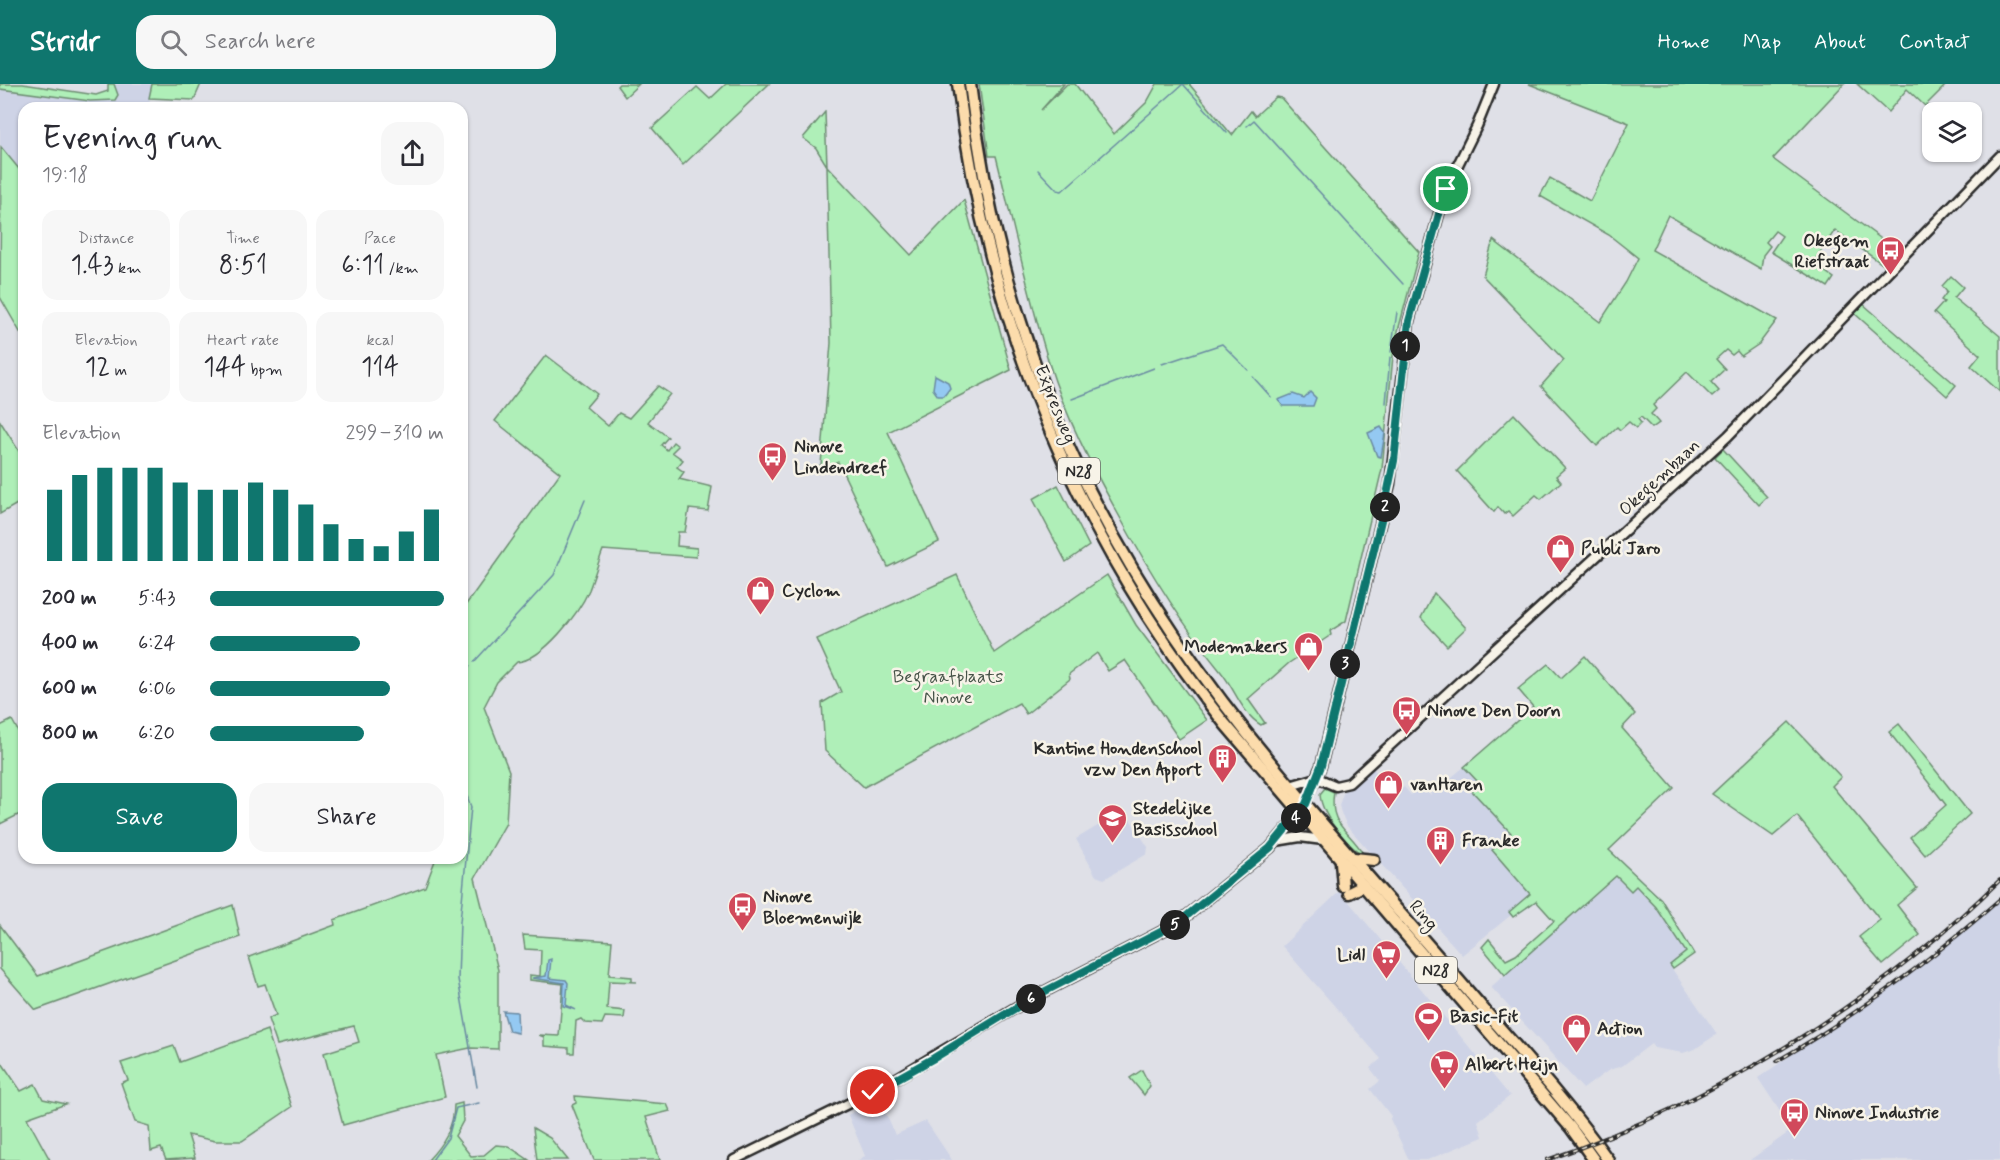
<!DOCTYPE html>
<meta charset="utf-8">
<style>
body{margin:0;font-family:Mynerve,sans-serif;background:#f7f7f7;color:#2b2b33;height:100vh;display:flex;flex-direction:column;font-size:22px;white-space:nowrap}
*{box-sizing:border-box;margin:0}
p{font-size:20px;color:#7c7c81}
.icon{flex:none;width:33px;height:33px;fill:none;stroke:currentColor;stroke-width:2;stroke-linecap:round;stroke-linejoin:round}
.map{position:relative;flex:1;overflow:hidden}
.drawer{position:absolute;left:18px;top:18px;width:450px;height:762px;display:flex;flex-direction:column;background:#fff;border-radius:18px;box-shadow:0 2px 4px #0004}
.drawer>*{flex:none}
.tools{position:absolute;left:1922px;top:18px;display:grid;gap:12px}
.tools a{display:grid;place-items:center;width:60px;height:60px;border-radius:12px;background:#fff;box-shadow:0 2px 4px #0004;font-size:30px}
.pin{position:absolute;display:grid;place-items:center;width:51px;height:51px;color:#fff;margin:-26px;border:3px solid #fff;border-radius:50%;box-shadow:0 2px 6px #0007}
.km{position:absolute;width:30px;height:30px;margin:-15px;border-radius:50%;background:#222;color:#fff;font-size:16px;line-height:30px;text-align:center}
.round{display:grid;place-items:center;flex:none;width:63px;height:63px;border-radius:18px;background:#f7f7f7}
.overview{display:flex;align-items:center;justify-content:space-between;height:102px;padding:0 24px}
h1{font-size:33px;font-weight:600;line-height:45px}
.metrics{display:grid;grid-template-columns:repeat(3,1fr);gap:9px;height:102px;padding:6px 24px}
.metrics div{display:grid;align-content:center;border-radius:15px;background:#f7f7f7;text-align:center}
.metrics b{font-size:26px;font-weight:600}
.metrics small{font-size:16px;font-weight:400}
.metrics p{font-size:16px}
.chart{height:168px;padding:12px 24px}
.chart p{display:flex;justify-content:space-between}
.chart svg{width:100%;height:108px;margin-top:6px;stroke:#0f766e;stroke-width:6}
.action{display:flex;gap:12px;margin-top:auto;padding:12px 24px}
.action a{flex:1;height:69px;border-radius:18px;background:#0f766e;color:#fff;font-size:24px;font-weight:600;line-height:69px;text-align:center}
.action a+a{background:#f7f7f7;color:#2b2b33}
ul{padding:0 24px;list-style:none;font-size:20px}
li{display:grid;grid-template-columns:96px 72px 1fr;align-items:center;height:45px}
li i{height:15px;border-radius:8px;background:#0f766e}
header{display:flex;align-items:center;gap:36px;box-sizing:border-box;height:84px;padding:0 30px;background:#0f766e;color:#fff}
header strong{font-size:28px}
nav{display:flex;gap:33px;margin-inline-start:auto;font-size:21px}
.search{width:420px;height:54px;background:#f7f7f7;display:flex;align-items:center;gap:15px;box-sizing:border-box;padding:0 21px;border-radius:18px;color:#7c7c81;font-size:22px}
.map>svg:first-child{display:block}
.built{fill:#ced3e6}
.green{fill:#afefb8;stroke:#6d8d72;stroke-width:1.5}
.water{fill:#94c9f2;stroke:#6a8aa2;stroke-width:1.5}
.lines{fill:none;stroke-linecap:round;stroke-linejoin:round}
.stream{stroke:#6a8aa2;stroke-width:1.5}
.secondary-casing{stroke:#2b2b2b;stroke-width:13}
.highway-casing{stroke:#2b2b2b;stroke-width:15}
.secondary{stroke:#f7f3e8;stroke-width:8}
.highway{stroke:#fcdcac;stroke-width:10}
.rail-casing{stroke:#2b2b2b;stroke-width:4}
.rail{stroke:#f7f3e8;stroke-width:1.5;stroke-dasharray:4.5;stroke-linecap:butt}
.route-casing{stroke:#fff;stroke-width:12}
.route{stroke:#0f766e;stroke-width:8}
.labels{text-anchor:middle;stroke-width:5;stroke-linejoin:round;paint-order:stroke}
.shield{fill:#f7f3e8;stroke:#686764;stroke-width:1.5}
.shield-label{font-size:16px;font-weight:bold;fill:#2b2b2b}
.poi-label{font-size:18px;font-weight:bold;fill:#2b2b2b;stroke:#f7f3e8;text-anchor:start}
.street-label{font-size:18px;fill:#2b2b2b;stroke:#f7f3e8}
.park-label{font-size:18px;fill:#455247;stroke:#f7f3e8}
</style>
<header>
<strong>Stridr</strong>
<div class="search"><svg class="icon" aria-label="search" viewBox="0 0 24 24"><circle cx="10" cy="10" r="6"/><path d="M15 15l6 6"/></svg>Search here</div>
<nav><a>Home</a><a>Map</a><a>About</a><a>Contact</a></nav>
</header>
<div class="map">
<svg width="2000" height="1076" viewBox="0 0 2000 1076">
<rect width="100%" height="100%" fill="#dfe0e7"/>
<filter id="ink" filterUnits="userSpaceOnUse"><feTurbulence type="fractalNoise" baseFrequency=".0167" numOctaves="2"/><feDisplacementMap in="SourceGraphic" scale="12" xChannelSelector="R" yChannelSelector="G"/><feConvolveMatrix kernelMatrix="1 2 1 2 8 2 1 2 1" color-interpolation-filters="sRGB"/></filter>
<g filter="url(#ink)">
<g class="built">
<path d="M114 0H152L149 14 151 24H24V91L0 61V5L90 17 115 5Z"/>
<path d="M1372 683 1394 710 1404 703 1411 711 1420 703 1430 711 1464 683 1479 699 1471 706 1511 749 1493 766 1531 811 1509 828 1511 831 1462 871 1347 742 1341 729 1339 721 1344 707Z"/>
<path d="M1124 726 1148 763 1147 770 1104 795 1096 792 1076 755Z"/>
<path d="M1616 792 1631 807 1636 802 1656 823 1687 869 1670 882 1717 950 1695 965 1683 969 1654 964 1651 960 1622 982 1609 986 1583 1005 1491 903Z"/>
<path d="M1340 807 1510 1012 1478 1037 1483 1053 1427 1076H1409L1390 1035 1391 1032 1370 1005 1380 997 1370 984 1381 975 1282 862Z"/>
<path d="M2000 813V1076H1750L1792 1046 1758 994 1908 891Z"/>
<path d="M880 1015 895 1051 926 1037 952 1076H858L865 1072 848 1031Z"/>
</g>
<g class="green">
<path d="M0 0H23L96 11 108 7V0H114L118 11 115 16 90 17 0 5Z"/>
<path d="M152 0H201L194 16 149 14Z"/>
<path d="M619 0H639L625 13 617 2Z"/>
<path d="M726 0H769L683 81 652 44 697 3 710 15Z"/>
<path d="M979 0H1064L1041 26 1067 0H1075L1114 50 1147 18 1157 0H1189L1232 51 1251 27 1255 32 1276 13 1281 14 1419 168 1394 262 1382 385 1346 537 1330 547 1331 551 1289 579 1248 615 1265 639 1261 641C1242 630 1235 605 1221 588 1180 538 1148 485 1117 428 1091 381 1065 331 1049 279 1028 211 1013 140 996 72H989Z"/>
<path d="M1529 0H1844L1773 75 1899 168 1885 182 1835 146 1813 179 1834 194 1828 203 1771 168 1782 152 1775 147 1766 158 1770 162 1763 171 1761 185 1668 131 1652 166 1777 236 1759 260 1741 272 1737 267 1732 271 1726 266 1716 275 1725 285 1711 298 1719 307 1712 313 1687 288 1653 321 1656 325 1651 330 1659 339 1652 344 1641 333 1638 335 1641 339 1636 344 1629 338 1620 346 1617 343 1597 362 1541 302 1564 276 1483 192 1493 156 1600 238 1626 198 1638 174 1609 151 1540 112 1550 94 1590 117 1629 39Z"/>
<path d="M1857 0H1947L1925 22 1907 5 1888 28Z"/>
<path d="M825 28 827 82 911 171 964 116 1011 286 888 348 939 458 888 483 838 378 817 389 813 385 821 381 831 259 827 82 816 64 803 54Z"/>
<path d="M1 63 24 91V255L0 213Z"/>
<path d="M1951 192 1963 203 1954 214 2000 252V308L1971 282 1980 271 1934 229 1944 218 1941 216 1947 208 1942 202Z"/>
<path d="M1863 220 1956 301 1947 312 1854 229Z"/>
<path d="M546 271 597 310 586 323 608 342 619 329 629 334 658 302 670 310 648 338 668 353 661 361 667 366 673 358 678 362 672 368 683 376 677 383 684 388 679 395 712 403 708 427 689 425 685 448H678L677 462 697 464 696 473 603 466C598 479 594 493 589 506 579 529 543 576 517 578L497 598 484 623 509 687 506 739 475 794 498 886V965L470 964 436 971 445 1013 343 1041 324 969 359 958 354 942 277 961 268 935 276 931 265 900 258 902 249 873 335 841 334 836 425 803 436 774H462V526L560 389 495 337Z"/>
<path d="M1514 330 1565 384 1556 392 1561 398 1541 415 1536 411 1513 432 1508 427 1504 430 1498 423 1494 428 1457 387Z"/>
<path d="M0 337 24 375V416L0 430Z"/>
<path d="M1723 365 1767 413 1759 421 1715 373Z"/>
<path d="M1058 401 1089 462 1066 478 1033 415Z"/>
<path d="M957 491 994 569 1107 491 1136 541 1207 636 1179 655 1125 576 1108 587 1097 569 1069 590 1070 595 1026 630 1019 619 864 703 825 667 822 619 841 608 817 555Z"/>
<path d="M1434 509 1466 544 1447 562 1421 534Z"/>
<path d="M1585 572 1635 630 1622 644 1674 704 1609 766 1661 815 1694 870 1673 885 1670 881 1686 868 1656 823 1636 802 1631 807 1616 792 1505 891 1482 863 1489 855 1506 876 1516 871 1554 837 1536 817 1513 833 1509 828 1530 810 1492 766 1511 749 1471 706 1479 699 1464 683 1533 623 1518 605 1548 580 1561 594Z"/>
<path d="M12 636 24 658V728L0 740V642Z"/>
<path d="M1789 638 1841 693 1832 702 1917 804 1897 821 1920 851 1883 881 1859 853 1880 836 1797 732 1773 752 1712 710Z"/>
<path d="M1899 640 1970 730 1925 771 1910 753 1946 721 1889 648Z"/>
<path d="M1325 704 1334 708C1328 742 1350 746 1364 771 1346 762 1321 730 1320 710Z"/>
<path d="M233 821 240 853 36 926 0 885V841L38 892Z"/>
<path d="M523 851 612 857 609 891 632 893V898H637L609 897 607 925 625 927 624 934 605 933 602 940 585 939 581 935 576 937 574 969H569V964L544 962V953L539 951 559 952 563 900 530 896V891L540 892 541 866 525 865Z"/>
<path d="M267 946 292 1023 242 1057H215L188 1051 195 1074 166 1076 161 1064 151 1067 149 1042 135 1038 121 999 128 996 121 979 174 962 180 978Z"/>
<path d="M0 976 21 1007 35 1000 43 1015 66 1020 27 1034 50 1076H0Z"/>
<path d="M1142 986 1150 1002 1144 1011 1130 994Z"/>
<path d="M575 1012 667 1020 670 1027 646 1033 660 1076H594L572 1021 576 1019Z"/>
<path d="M462 1019 463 1037 455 1052 471 1072 484 1071 496 1061 508 1062 529 1076H428C443 1060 454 1043 454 1021Z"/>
<path d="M533 1044 550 1054 568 1076H537Z"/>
</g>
<g class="water">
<path d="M935 291 948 298 950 304 944 312H938L933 305Z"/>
<path d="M1310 308 1316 314 1313 322H1283L1278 316 1293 310 1304 314Z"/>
<path d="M1381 343 1385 349 1381 373 1377 372 1368 349Z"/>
<path d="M551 875 549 894 566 896 568 899 566 921 576 926 563 922 564 899 532 894 546 892 548 876Z"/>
<path d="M503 927 517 928 518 949 509 947Z"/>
</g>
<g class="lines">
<g class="stream">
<path d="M1247 42 1254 36 1403 200"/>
<path d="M1038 86 1057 106 1062 107 1183 0 1227 49"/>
<path d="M1391 268 1397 228"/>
<path d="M1162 280 1222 260 1248 286"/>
<path d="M1253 293 1271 313"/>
<path d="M1072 315 1154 284"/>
<path d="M1386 319 1390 273"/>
<path d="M474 578 554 491 585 416"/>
<path d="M462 588 470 582"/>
<path d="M462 699 471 723 460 838 458 895 477 1003"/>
<path d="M432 1076 448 1054 456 1024 479 1019"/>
</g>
<defs>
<g id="secondary">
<path d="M1317 694 1336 702 1349 699 1728 352 2000 72"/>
<path d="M1290 702 1317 694"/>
<path d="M1276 757 1300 753 1323 756"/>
<path d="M734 1076 880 1004 1032 914 1178 839 1270 764 1300 729 1321 682 1390 400 1409 237 1446 105 1477 42 1494 0"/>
</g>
<g id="highway">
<path d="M958 0C987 235 1077 455 1225 640L1571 1044 1594 1076"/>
<path d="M970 0C1003 280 1111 493 1293 705 1356 780 1422 853 1486 928 1528 976 1571 1024 1608 1076"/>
<path d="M1354 774 1374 776"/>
<path d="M1341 778 1343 802"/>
<path d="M1349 809 1363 802"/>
</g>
</defs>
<use href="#secondary" class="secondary-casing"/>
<use href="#highway" class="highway-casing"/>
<use href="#secondary" class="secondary"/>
<use href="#highway" class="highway"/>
<defs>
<g id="rail">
<path d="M1777 977C1857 931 1931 876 2000 815"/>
<path d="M1547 1076C1716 1017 1872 921 2000 796"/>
</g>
</defs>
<use href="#rail" class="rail-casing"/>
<use href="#rail" class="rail"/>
</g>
</g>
<g class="lines" filter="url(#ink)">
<defs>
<path id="route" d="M873 1008 934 974 1032 914 1178 839 1270 764 1306 720 1321 682 1385 420 1394 377 1409 237 1446 105"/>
</defs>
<use href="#route" class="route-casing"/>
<use href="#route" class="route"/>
</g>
<defs>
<symbol id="bus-pin" viewBox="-11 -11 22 30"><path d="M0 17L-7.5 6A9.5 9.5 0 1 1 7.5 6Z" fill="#d1495b" stroke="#f7f3e8"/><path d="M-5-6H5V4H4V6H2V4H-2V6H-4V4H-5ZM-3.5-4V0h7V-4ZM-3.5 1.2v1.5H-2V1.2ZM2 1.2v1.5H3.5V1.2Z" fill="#fff"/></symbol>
<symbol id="shop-pin" viewBox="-11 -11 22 30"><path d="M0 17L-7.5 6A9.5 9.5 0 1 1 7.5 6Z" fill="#d1495b" stroke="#f7f3e8"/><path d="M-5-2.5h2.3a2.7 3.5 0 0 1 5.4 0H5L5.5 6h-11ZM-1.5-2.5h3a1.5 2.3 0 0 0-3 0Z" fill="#fff"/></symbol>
<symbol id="building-pin" viewBox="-11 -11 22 30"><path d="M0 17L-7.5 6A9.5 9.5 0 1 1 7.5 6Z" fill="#d1495b" stroke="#f7f3e8"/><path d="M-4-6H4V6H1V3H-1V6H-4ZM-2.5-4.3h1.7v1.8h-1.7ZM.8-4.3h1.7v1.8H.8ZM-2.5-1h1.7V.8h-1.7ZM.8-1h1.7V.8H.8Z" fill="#fff"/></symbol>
<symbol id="school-pin" viewBox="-11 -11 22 30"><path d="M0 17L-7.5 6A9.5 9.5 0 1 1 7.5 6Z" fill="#d1495b" stroke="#f7f3e8"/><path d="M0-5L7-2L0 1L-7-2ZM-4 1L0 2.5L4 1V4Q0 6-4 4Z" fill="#fff"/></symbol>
<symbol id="supermarket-pin" viewBox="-11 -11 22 30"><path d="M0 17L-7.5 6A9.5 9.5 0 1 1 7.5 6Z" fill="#d1495b" stroke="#f7f3e8"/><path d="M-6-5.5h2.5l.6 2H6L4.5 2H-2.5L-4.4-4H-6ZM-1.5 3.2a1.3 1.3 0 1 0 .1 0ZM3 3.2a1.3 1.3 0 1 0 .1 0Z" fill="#fff"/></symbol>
<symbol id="stadium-pin" viewBox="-11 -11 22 30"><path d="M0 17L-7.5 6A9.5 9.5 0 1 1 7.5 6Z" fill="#d1495b" stroke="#f7f3e8"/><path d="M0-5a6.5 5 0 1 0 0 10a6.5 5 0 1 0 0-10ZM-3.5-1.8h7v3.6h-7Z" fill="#fff"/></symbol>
</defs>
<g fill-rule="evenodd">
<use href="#bus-pin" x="1874" y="150" width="33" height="45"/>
<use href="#bus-pin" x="756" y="356" width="33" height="45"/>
<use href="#shop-pin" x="1544" y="448" width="33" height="45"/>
<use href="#shop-pin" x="744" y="490" width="33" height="45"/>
<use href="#shop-pin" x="1292" y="546" width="33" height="45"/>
<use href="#bus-pin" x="1390" y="610" width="33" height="45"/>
<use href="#building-pin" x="1206" y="658" width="33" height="45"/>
<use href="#shop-pin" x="1372" y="684" width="33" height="45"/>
<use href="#school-pin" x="1096" y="718" width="33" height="45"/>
<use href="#building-pin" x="1424" y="740" width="33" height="45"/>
<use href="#bus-pin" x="726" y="806" width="33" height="45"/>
<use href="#supermarket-pin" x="1370" y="854" width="33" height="45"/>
<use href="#stadium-pin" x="1412" y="916" width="33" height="45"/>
<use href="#shop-pin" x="1560" y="928" width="33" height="45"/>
<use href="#supermarket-pin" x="1428" y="964" width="33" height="45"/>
<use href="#bus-pin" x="1778" y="1012" width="33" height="45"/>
</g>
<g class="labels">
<g class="shield">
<rect x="1058" y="374" width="42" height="26" rx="4.5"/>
<rect x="1415" y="873" width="42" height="26" rx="4.5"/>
</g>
<g class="shield-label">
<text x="1079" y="393">N28</text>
<text x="1436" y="892">N28</text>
</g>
<g class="poi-label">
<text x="1869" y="162" text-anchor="end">Okegem<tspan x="1869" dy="21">Riefstraat</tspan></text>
<text x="794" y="368">Ninove<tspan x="794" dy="21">Lindendreef</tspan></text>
<text x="1581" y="470">Publi Jaro</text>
<text x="782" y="512">Cyclom</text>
<text x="1287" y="568" text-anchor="end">Modemakers</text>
<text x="1427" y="632">Ninove Den Doorn</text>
<text x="1202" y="670" text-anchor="end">Kantine Hondenschool<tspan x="1202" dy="21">vzw Den Apport</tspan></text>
<text x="1410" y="706">vanHaren</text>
<text x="1133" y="730">Stedelijke<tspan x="1133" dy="21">Basisschool</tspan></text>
<text x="1462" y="762">Franke</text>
<text x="763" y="818">Ninove<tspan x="763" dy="21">Bloemenwijk</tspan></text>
<text x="1365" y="876" text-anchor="end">Lidl</text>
<text x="1450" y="938">Basic-Fit</text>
<text x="1597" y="950">Action</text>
<text x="1465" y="986">Albert Heijn</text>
<text x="1815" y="1034">Ninove Industrie</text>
</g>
<g class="street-label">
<text transform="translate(1056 320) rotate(68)" y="6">Expresweg</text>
<text transform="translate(1659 393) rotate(-43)" y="6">Okegembaan</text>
<text transform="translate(1424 831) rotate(49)" y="6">Ring</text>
</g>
<g class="park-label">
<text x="948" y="598">Begraafplaats<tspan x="948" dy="21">Ninove</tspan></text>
</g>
</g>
</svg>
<div class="tools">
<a><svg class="icon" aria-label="layers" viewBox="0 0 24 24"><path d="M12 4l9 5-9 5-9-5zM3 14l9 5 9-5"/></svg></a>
</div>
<div class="pin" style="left:1446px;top:105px;background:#1e9e55"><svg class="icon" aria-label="arrive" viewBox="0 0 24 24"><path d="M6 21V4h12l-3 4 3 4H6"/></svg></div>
<div class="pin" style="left:873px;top:1008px;background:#d93025"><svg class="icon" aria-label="check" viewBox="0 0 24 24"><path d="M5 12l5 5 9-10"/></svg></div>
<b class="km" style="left:1405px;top:262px">1</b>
<b class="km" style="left:1385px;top:423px">2</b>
<b class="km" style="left:1345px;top:580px">3</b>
<b class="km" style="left:1296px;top:734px">4</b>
<b class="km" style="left:1175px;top:841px">5</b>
<b class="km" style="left:1031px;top:915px">6</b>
<section class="drawer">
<div class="overview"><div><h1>Evening run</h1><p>19:18</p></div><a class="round"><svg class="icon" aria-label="share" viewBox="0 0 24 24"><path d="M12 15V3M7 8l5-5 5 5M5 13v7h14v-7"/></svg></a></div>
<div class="metrics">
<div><p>Distance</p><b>1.43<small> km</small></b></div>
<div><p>Time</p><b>8:51</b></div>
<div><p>Pace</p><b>6:11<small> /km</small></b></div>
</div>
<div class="metrics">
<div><p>Elevation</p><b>12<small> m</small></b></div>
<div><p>Heart rate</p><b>144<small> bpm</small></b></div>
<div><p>kcal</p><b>114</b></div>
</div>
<div class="chart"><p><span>Elevation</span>299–310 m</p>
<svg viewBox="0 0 160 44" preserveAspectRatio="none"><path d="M5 44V15M15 44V9M25 44V6M35 44V6M45 44V6M55 44V12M65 44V15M75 44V15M85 44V12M95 44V15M105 44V21M115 44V29M125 44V35M135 44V38M145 44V32M155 44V23"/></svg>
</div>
<ul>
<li><b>200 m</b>5:43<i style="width:100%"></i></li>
<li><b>400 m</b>6:24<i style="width:64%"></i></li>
<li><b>600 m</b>6:06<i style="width:77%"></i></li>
<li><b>800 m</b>6:20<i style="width:66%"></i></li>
</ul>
<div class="action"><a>Save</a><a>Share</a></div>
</section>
</div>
